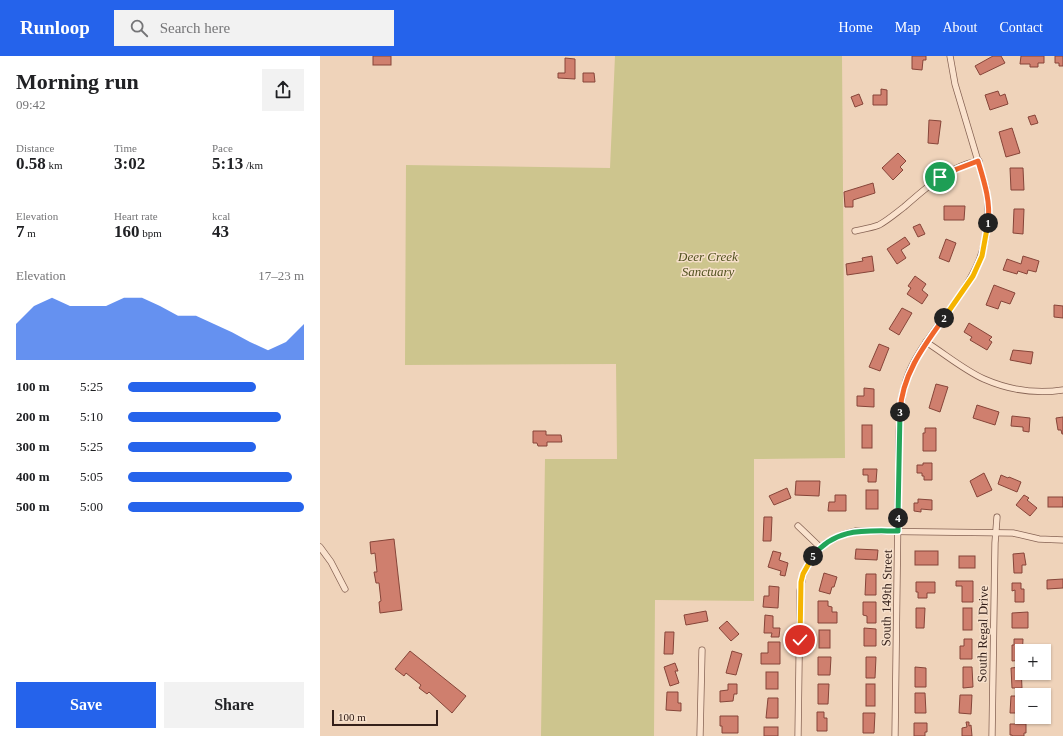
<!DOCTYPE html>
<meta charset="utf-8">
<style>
body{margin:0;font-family:"Times New Roman",serif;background:#f2f2f2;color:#202124;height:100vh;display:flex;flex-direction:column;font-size:15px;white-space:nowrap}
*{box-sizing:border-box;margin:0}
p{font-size:13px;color:#757577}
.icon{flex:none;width:22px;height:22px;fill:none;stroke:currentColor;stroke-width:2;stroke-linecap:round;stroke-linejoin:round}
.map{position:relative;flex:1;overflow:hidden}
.sheet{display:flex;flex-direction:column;background:#fff;width:320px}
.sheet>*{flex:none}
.fabs{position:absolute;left:695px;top:588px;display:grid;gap:8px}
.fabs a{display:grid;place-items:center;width:36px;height:36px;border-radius:0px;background:#fff;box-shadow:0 1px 3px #0004;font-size:20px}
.scale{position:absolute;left:12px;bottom:10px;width:106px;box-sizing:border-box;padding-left:4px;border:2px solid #34201a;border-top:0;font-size:11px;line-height:14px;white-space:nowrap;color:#34201a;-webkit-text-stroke:3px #f6dfca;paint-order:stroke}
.pin{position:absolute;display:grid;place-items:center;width:34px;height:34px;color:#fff;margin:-17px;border:2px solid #fff;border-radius:50%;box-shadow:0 1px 4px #0007}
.km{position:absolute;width:20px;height:20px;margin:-10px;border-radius:50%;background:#222;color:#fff;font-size:11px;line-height:20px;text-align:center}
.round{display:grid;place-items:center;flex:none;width:42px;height:42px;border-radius:0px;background:#f2f2f2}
.headline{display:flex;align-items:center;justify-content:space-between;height:68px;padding:0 16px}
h1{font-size:22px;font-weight:600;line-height:30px}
.figures{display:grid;grid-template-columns:repeat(3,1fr);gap:6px;height:68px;padding:4px 16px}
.figures div{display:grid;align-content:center}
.figures b{font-size:17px;font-weight:600}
.figures small{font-size:11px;font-weight:400}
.figures p{font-size:11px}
.chart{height:112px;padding:8px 16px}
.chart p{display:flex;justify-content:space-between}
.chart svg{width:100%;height:72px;margin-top:4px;fill:#2563eb;opacity:.7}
.action{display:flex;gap:8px;margin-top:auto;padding:8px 16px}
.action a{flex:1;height:46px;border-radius:0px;background:#2563eb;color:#fff;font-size:16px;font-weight:600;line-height:46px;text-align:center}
.action a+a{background:#f2f2f2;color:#202124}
ul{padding:0 16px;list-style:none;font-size:13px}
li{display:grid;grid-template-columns:64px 48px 1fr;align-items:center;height:30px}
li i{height:10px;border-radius:5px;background:#2563eb}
header{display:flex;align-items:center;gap:24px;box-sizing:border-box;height:56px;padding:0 20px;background:#2563eb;color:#fff}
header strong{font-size:19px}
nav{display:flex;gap:22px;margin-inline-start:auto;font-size:14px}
.search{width:280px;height:36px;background:#f2f2f2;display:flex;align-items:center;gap:10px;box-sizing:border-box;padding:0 14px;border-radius:0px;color:#757577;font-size:15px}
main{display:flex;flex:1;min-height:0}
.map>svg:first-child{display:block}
.green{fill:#cdc58e}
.building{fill:#cf7f6e;stroke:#864539}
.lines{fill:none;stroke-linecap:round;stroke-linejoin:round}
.street-casing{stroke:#866354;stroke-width:7}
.street{stroke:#fae2cd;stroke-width:5.5}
.split-1-casing{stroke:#fff;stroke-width:8}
.split-2-casing{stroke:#fff;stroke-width:8}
.split-3-casing{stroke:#fff;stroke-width:8}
.split-4-casing{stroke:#fff;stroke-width:8}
.split-5-casing{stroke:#fff;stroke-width:8}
.split-6-casing{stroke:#fff;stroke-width:8}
.split-1{stroke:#f0652b;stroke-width:5}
.split-2{stroke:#f5b400;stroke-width:5}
.split-3{stroke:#f0652b;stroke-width:5}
.split-4{stroke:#22a559;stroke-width:5}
.split-5{stroke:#22a559;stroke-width:5}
.split-6{stroke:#f5b400;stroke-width:5}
.labels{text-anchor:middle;stroke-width:3;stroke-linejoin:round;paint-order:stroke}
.park-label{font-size:13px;font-style:italic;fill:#51511f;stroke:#f6dfca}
.street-label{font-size:13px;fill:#34201a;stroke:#f6dfca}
</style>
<header>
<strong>Runloop</strong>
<div class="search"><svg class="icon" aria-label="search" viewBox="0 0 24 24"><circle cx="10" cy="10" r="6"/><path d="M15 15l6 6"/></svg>Search here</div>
<nav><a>Home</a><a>Map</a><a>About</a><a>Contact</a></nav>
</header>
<main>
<section class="sheet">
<div class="headline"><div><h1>Morning run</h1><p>09:42</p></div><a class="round"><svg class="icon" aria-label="share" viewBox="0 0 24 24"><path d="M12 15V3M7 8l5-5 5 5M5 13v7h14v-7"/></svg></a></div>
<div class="figures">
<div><p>Distance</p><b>0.58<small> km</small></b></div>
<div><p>Time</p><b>3:02</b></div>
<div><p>Pace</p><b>5:13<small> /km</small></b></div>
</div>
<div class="figures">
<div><p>Elevation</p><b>7<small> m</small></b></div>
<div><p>Heart rate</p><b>160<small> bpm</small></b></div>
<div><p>kcal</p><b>43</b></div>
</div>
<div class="chart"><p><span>Elevation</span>17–23 m</p>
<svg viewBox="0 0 160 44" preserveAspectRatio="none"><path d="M0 44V22L10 11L20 6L30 11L40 11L50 11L60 6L70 6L80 11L90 17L100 17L110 22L120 27L130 33L140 38L150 33L160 22V44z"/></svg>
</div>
<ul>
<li><b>100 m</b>5:25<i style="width:73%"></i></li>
<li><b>200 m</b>5:10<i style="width:87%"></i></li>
<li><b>300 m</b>5:25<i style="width:73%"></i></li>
<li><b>400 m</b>5:05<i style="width:93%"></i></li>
<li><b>500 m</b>5:00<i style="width:100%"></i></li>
</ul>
<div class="action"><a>Save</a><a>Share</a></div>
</section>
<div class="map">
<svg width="743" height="680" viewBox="0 0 743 680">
<rect width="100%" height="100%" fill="#efd3ba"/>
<path class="green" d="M295 0H522L525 402 434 403V545L335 544 334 680H221L225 403H297L296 308 85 309 86 109 290 112Z"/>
<g class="building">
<rect x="53" y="0" width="18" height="9"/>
<path d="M592 0H606V4H603L602 14 592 13Z"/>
<path d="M673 0H681L685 7 660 19 655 10Z"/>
<path d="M701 0H724V7H718V11H710V8H700Z"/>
<path d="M735 0H743V10H739V7H735Z"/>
<path d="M245 2 255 3V23L238 22V17H245Z"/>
<path d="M263 17H274L275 26H263Z"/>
<path d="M561 33 567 34V49H553V39H561Z"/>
<path d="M678 35 680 40 685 38 688 48 670 54 665 39Z"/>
<path d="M539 38 543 48 535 51 531 41Z"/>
<path d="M715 59 718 67 711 69 708 61Z"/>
<path d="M609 64 621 65 618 88 608 87Z"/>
<path d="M692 72 700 97 686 101 679 76Z"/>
<path d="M578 97 586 105 580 111 583 114 573 124 562 112Z"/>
<path d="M690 112H703L704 134H691Z"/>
<path d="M553 127 555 137 533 144V151H525L524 136Z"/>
<path d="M624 150H645L644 164H624Z"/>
<path d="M694 153H704L703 178 693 177Z"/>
<path d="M600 168 605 178 598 181 593 171Z"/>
<path d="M585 181 590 188 581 194 586 202 577 208 567 193Z"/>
<path d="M626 183 636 187 629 206 619 202Z"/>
<path d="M552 200 554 215 527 219 526 208 543 205 542 202Z"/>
<path d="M703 200 719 205 716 216 708 214 707 218 698 215 697 218 683 214 687 203 701 208Z"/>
<path d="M595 220 606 228 602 234 608 239 602 248 587 238 591 232 588 230Z"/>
<path d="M674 229 695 237 690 248 681 245 678 253 666 249Z"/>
<path d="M734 249 743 250V262L734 261Z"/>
<path d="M582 252 592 257 579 279 569 273Z"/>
<path d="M649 267 672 281 669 284 672 286 667 294 650 284 652 281 644 276Z"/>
<path d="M559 288 569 292 560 315 549 311Z"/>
<path d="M693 294 713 296 711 308 690 304Z"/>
<path d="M616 328 628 331 620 356 609 352Z"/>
<path d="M544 332 554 333V351L537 350V340H544Z"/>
<path d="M657 349 679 356 675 369 653 362Z"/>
<path d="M692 360 710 362 709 376 703 375V371L691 370Z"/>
<path d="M743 361V378H742L741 374H738L736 362Z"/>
<rect x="542" y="369" width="10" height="23"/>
<path d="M605 372H616V395H603V377H605Z"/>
<path d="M213 375H226V379H241L242 386H227V390H218L217 387H213Z"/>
<path d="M603 407H612V424H604V420H602V417H597V409H603Z"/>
<path d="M543 413H557L556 426H548V419H543Z"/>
<path d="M664 417 672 434 657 441 650 425Z"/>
<path d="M681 419 688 422 689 421 701 426 697 436 678 428Z"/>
<path d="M476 425H500L499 440 475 439Z"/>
<path d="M467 432 471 442 454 449 449 440Z"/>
<rect x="546" y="434" width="12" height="19"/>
<path d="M515 439H526V455H508L509 446H515Z"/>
<path d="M704 439 709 442 707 444 717 452 710 460 696 449Z"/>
<rect x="728" y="441" width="15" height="10"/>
<path d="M598 443 612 444V454L601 453V456L594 455V447H598Z"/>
<path d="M444 461H452L451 485H443Z"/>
<path d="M74 483 82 554 60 557 59 546 61 545 59 527H56L54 516H57L55 497 51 498 50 486Z"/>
<path d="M536 493 558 494 557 504 535 503Z"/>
<path d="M453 495 461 497 459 504 468 507 465 520 460 519 461 515 448 511Z"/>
<rect x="595" y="495" width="23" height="14"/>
<path d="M704 497 706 509H702V517H694L693 498Z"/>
<rect x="639" y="500" width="16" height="12"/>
<path d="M504 517 517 521 514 531H512L510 538 499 535Z"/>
<path d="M546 518H556V539H545Z"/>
<path d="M743 523V532L727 533V524Z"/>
<path d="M636 525H653V546H642V530H636Z"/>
<path d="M596 526H615V537H607V542H598V536H596Z"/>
<path d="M692 527H701V533H704V546H695V534L692 535Z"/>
<path d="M449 530 459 531 458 552 443 551 444 540H449Z"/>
<path d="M498 545H508V550L512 551V556H517V567H498Z"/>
<path d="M543 546H556V567H547V560L543 559Z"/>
<path d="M596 552H605L604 572H596Z"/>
<rect x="643" y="552" width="9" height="22"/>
<path d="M386 555 388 565 366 569 364 559Z"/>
<path d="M708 556V572H692V557Z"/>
<path d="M445 559 453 560V572H460L459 581H451L452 577H444Z"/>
<path d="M407 565 419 578 411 585 399 572Z"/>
<path d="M544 572 556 573V590H544Z"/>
<rect x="499" y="574" width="11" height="18"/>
<path d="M345 576H354L353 598H344Z"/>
<path d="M644 583H652V603H640V590H644Z"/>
<path d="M694 583H703L702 604 692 605V589H694Z"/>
<path d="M448 586H460V608H441V597H448Z"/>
<path d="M90 595 146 640 132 657 109 636 107 638 99 632 101 629 86 617 84 620 75 613Z"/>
<path d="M412 595 422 598 416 619 406 617Z"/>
<path d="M498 601H511L510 619H498Z"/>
<path d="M546 601H556L555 622H546Z"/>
<path d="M355 607 358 615H355L359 627 350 630 344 611Z"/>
<path d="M595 611 606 612V631H595Z"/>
<path d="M643 611H652L653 631 643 632Z"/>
<path d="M701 611 702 632H692L691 612Z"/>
<rect x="446" y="616" width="12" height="17"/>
<path d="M408 628H417V638H414L413 645 400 646V635L408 634Z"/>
<path d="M498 628H509L508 648H498Z"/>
<rect x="546" y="628" width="9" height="22"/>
<path d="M347 636H358V647H361V655L346 654Z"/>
<path d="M595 637H605L606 657H595Z"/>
<path d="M640 639H652L651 658 639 657Z"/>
<path d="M691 640H701V657H690Z"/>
<path d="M448 642H458V662H446Z"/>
<path d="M497 656H504V662H507V675H497Z"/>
<path d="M543 657H555L554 677H543Z"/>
<path d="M400 660H418V677H402V670H400Z"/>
<path d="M646 666H649V670L651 669 652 680H642V672L647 671Z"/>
<path d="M594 667H607V676H605V680H594Z"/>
<path d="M690 668H706V677H704V680H692V679H690Z"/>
<rect x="444" y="671" width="14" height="9"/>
</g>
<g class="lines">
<defs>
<g id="street">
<path d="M535 175C544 173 551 172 559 169 568 164 576 157 584 151 606 132 629 110 659 105"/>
<path d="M606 286C625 298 644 314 664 323 689 334 716 338 743 334"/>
<path d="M478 470 501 492"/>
<path d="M0 491 11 506 25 533"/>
<path d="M380 680 382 594"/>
<path d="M478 680 480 535 483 519 494 498 506 487 521 479 536 475 693 477 719 483 743 484"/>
<path d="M575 680 579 376C580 356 581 338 588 319 594 303 604 289 614 275 649 227 676 196 666 132L635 28 630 0"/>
<path d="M672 680 675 487 677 461"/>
</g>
</defs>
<use href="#street" class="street-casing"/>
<use href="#street" class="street"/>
</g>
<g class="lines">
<defs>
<path id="split-1" d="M620 121 637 113 658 105C664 125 671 146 668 167"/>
<path id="split-2" d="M624 262 653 220 662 200 668 167"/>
<path id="split-3" d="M580 356C582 319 603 291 624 262"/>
<path id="split-4" d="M578 462 580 356"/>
<path id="split-5" d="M493 500C516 471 545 475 578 475V462"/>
<path id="split-6" d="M480 584 481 526 483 518 493 500"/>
</defs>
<use href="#split-1" class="split-1-casing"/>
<use href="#split-2" class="split-2-casing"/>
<use href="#split-3" class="split-3-casing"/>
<use href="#split-4" class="split-4-casing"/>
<use href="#split-5" class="split-5-casing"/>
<use href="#split-6" class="split-6-casing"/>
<use href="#split-1" class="split-1"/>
<use href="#split-2" class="split-2"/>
<use href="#split-3" class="split-3"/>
<use href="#split-4" class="split-4"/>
<use href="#split-5" class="split-5"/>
<use href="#split-6" class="split-6"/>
</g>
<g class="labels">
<g class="park-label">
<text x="388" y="205">Deer Creek<tspan x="388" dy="15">Sanctuary</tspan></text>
</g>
<g class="street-label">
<text transform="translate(566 542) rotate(-89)" y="5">South 149th Street</text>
<text transform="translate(662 578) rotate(-89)" y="5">South Regal Drive</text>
</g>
</g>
</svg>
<div class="fabs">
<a>+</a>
<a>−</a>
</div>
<div class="scale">100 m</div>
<div class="pin" style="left:620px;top:121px;background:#1e9e55"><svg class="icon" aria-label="arrive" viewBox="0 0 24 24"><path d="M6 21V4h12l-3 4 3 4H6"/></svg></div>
<div class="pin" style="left:480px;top:584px;background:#d93025"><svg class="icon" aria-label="check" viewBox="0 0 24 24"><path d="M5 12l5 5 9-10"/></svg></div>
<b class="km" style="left:668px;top:167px">1</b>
<b class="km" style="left:624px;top:262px">2</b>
<b class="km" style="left:580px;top:356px">3</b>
<b class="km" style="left:578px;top:462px">4</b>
<b class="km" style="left:493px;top:500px">5</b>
</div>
</main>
